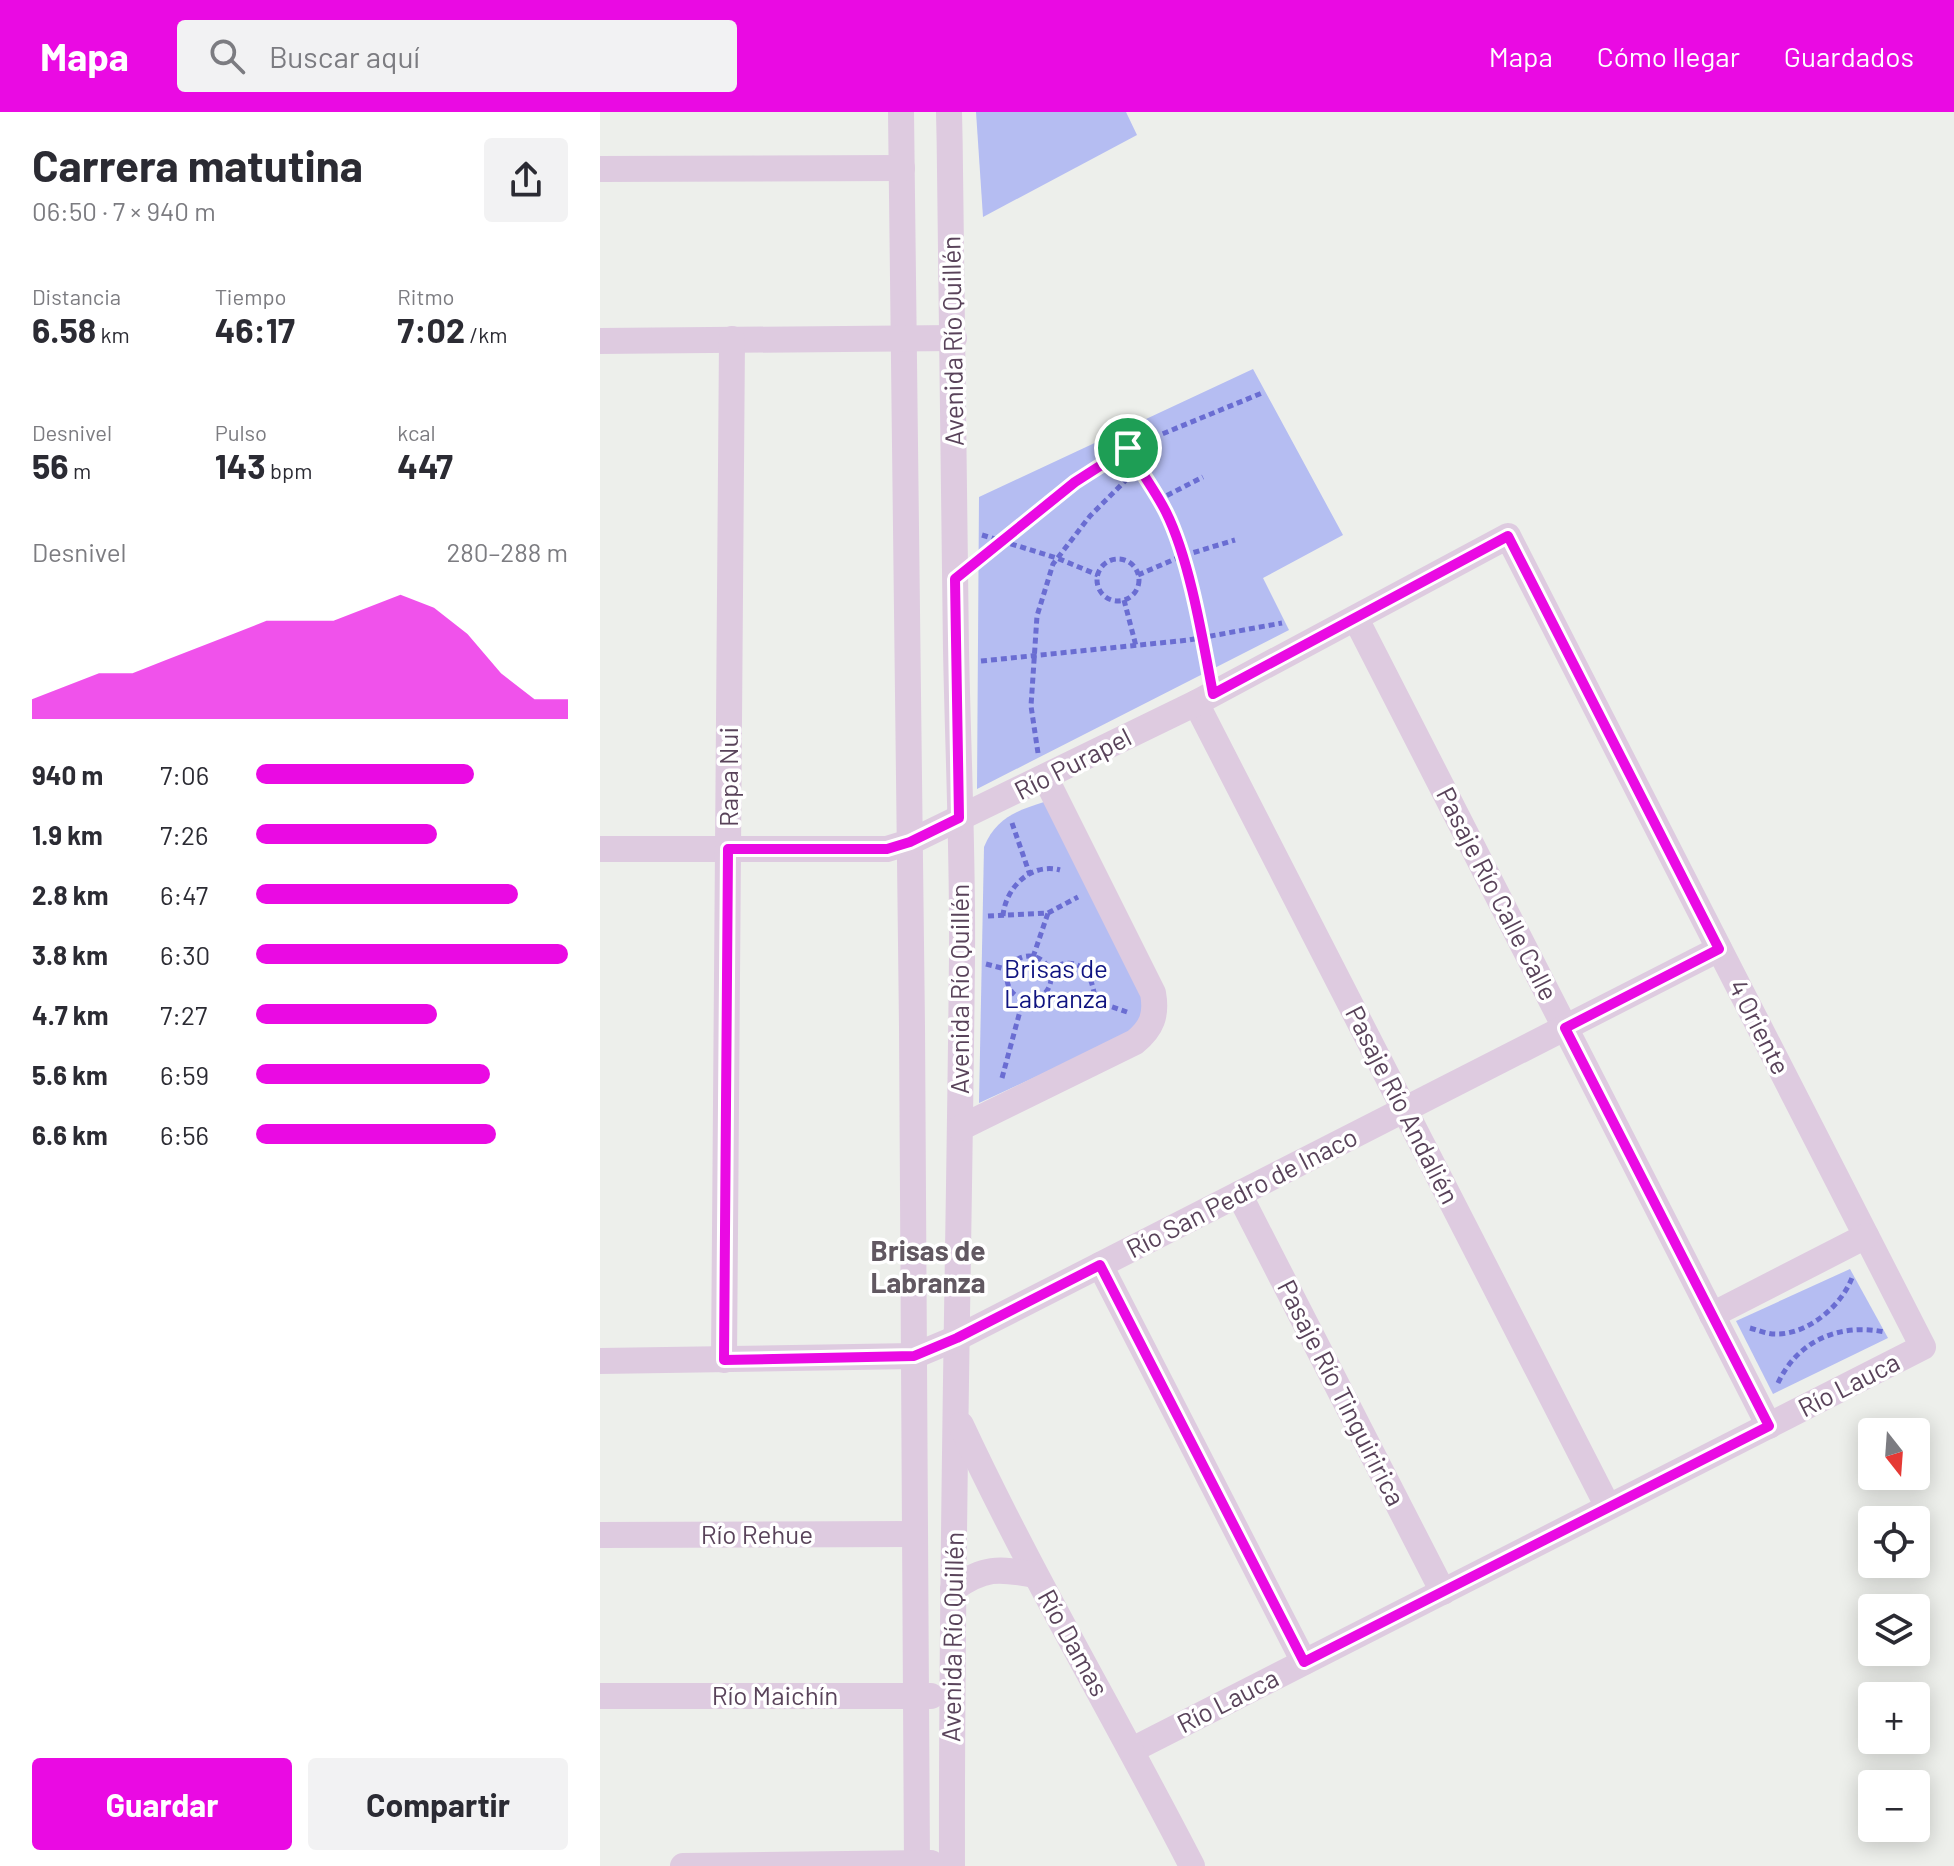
<!DOCTYPE html>
<html lang="es">
<meta charset="utf-8">
<style>
body{margin:0;font-family:Barlow,sans-serif;background:#f2f2f3;color:#2b2b33;height:100vh;display:flex;flex-direction:column;font-size:30px;white-space:nowrap}
*{box-sizing:border-box;margin:0}
p{font-size:26px;color:#7c7c81}
.icon{flex:none;width:44px;height:44px;fill:none;stroke:currentColor;stroke-width:2;stroke-linecap:round;stroke-linejoin:round}
.map{position:relative;flex:1;overflow:hidden}
.side{display:flex;flex-direction:column;background:#fff;width:600px}
.side>*{flex:none}
.needle{width:52px;rotate:163deg}
.controls{position:absolute;left:1258px;top:1306px;display:grid;gap:16px}
.controls a{display:grid;place-items:center;width:72px;height:72px;border-radius:8px;background:#fff;box-shadow:0 4px 20px #0003;font-size:40px}
.pin{position:absolute;display:grid;place-items:center;width:68px;height:68px;color:#fff;margin:-34px;border:4px solid #fff;border-radius:50%;box-shadow:0 2px 8px #0007}
.round{display:grid;place-items:center;flex:none;width:84px;height:84px;border-radius:8px;background:#f2f2f3}
.head{display:flex;align-items:center;justify-content:space-between;height:136px;padding:0 32px}
h1{font-size:44px;font-weight:700;line-height:60px}
.figures{display:grid;grid-template-columns:repeat(3,1fr);gap:12px;height:136px;padding:8px 32px}
.figures div{display:grid;align-content:center}
.figures b{font-size:34px;font-weight:700}
.figures small{font-size:22px;font-weight:400}
.figures p{font-size:22px}
.chart{height:224px;padding:16px 32px}
.chart p{display:flex;justify-content:space-between}
.chart svg{width:100%;height:144px;margin-top:8px;fill:#ea0ae3;opacity:.7}
.cta{display:flex;gap:16px;margin-top:auto;padding:16px 32px}
.cta a{flex:1;height:92px;border-radius:8px;background:#ea0ae3;color:#fff;font-size:32px;font-weight:700;line-height:92px;text-align:center}
.cta a+a{background:#f2f2f3;color:#2b2b33}
ul{padding:0 32px;list-style:none;font-size:26px}
li{display:grid;grid-template-columns:128px 96px 1fr;align-items:center;height:60px}
li i{height:20px;border-radius:10px;background:#ea0ae3}
header{display:flex;align-items:center;gap:48px;box-sizing:border-box;height:112px;padding:0 40px;background:#ea0ae3;color:#fff}
header strong{font-size:38px}
nav{display:flex;gap:44px;margin-inline-start:auto;font-size:28px}
.search{width:560px;height:72px;background:#f2f2f3;display:flex;align-items:center;gap:20px;box-sizing:border-box;padding:0 28px;border-radius:8px;color:#7c7c81;font-size:30px}
main{display:flex;flex:1;min-height:0}
.map>svg:first-child{display:block}
.park{fill:#b5bdf2}
.lines{fill:none;stroke-linecap:round;stroke-linejoin:round}
.path{stroke:#6a6dd2;stroke-width:5;stroke-dasharray:6 4;stroke-linecap:butt}
.street{stroke:#decbe0;stroke-width:26}
.route-casing{stroke:#fff;stroke-width:16}
.route{stroke:#ea0ae3;stroke-width:10}
.labels{text-anchor:middle;stroke-width:7;stroke-linejoin:round;paint-order:stroke}
.street-label{font-size:26px;fill:#59435a;stroke:#fff}
.park-label{font-size:26px;fill:#0f1380;stroke:#fff}
.neighbourhood-label{font-size:28px;font-weight:bold;fill:#615861;stroke:#fff}
</style>
<header>
<strong>Mapa</strong>
<div class="search"><svg class="icon" aria-label="search" viewBox="0 0 24 24"><circle cx="10" cy="10" r="6"/><path d="M15 15l6 6"/></svg>Buscar aquí</div>
<nav><a>Mapa</a><a>Cómo llegar</a><a>Guardados</a></nav>
</header>
<main>
<section class="side">
<div class="head"><div><h1>Carrera matutina</h1><p>06:50 · 7 × 940 m</p></div><a class="round"><svg class="icon" aria-label="share" viewBox="0 0 24 24"><path d="M12 15V3M7 8l5-5 5 5M5 13v7h14v-7"/></svg></a></div>
<div class="figures">
<div><p>Distancia</p><b>6.58<small> km</small></b></div>
<div><p>Tiempo</p><b>46:17</b></div>
<div><p>Ritmo</p><b>7:02<small> /km</small></b></div>
</div>
<div class="figures">
<div><p>Desnivel</p><b>56<small> m</small></b></div>
<div><p>Pulso</p><b>143<small> bpm</small></b></div>
<div><p>kcal</p><b>447</b></div>
</div>
<div class="chart"><p><span>Desnivel</span>280–288 m</p>
<svg viewBox="0 0 160 44" preserveAspectRatio="none"><path d="M0 44V38L10 34L20 30L30 30L40 26L50 22L60 18L70 14L80 14L90 14L100 10L110 6L120 10L130 18L140 30L150 38L160 38V44z"/></svg>
</div>
<ul>
<li><b>940 m</b>7:06<i style="width:70%"></i></li>
<li><b>1.9 km</b>7:26<i style="width:58%"></i></li>
<li><b>2.8 km</b>6:47<i style="width:84%"></i></li>
<li><b>3.8 km</b>6:30<i style="width:100%"></i></li>
<li><b>4.7 km</b>7:27<i style="width:58%"></i></li>
<li><b>5.6 km</b>6:59<i style="width:75%"></i></li>
<li><b>6.6 km</b>6:56<i style="width:77%"></i></li>
</ul>
<div class="cta"><a>Guardar</a><a>Compartir</a></div>
</section>
<div class="map">
<svg width="1354" height="1754" viewBox="0 0 1354 1754">
<rect width="100%" height="100%" fill="#edefeb"/>
<g class="park">
<path d="M376 0H526L537 23 383 105Z"/>
<path d="M653 257 743 423 663 466 689 518 377 677 379 385Z"/>
<path d="M444 690 542 877C545 901 543 909 522 925L379 991 384 735C396 706 416 699 444 690Z"/>
<path d="M1250 1157 1288 1226 1173 1282 1136 1209Z"/>
</g>
<g class="lines">
<g class="path">
<path d="M528 336 566 401 583 448 608 553"/>
<path d="M558 388 603 365"/>
<path d="M382 423 457 446 498 463"/>
<path d="M382 445 475 370 528 336 662 281"/>
<circle cx="518" cy="468" r="21"/>
<path d="M538 463 582 444 635 428"/>
<path d="M524 488 536 534"/>
<path d="M381 549 589 528 682 511"/>
<path d="M438 641 431 594 437 504 453 452 490 404 538 356"/>
<path d="M412 711 430 763"/>
<path d="M388 804 448 801 478 785"/>
<path d="M403 804C405 777 430 750 460 758"/>
<circle cx="429" cy="866" r="22"/>
<path d="M433 845 448 801"/>
<path d="M386 852 409 858"/>
<path d="M449 858C478 840 493 860 495 889L527 900"/>
<path d="M402 966 423 888"/>
<path d="M1150 1216C1157 1218 1167 1222 1175 1222 1208 1223 1243 1193 1253 1163"/>
<path d="M1178 1271C1198 1228 1240 1211 1285 1220"/>
</g>
<g class="street">
<path d="M301 0 312 915 317 1754"/>
<path d="M349 0C353 179 354 358 356 538 358 640 363 743 362 846 359 1149 351 1451 352 1754"/>
<path d="M0 57 302 56"/>
<path d="M0 229 354 226"/>
<path d="M756 507 1169 1314"/>
<path d="M596 591 1008 1395"/>
<path d="M0 737H287L310 730 596 591 908 424 1323 1235 532 1638"/>
<path d="M360 1016 535 930C552 916 557 903 553 881L445 665"/>
<path d="M639 1082 843 1480"/>
<path d="M500 1153 704 1550"/>
<path d="M1112 1203 1266 1124"/>
<path d="M124 1248 132 227"/>
<path d="M0 1249 314 1244 357 1226 1119 837"/>
<path d="M361 1313C431 1463 516 1606 592 1754"/>
<path d="M0 1423 315 1422"/>
<path d="M353 1477C384 1455 398 1456 435 1463"/>
<path d="M0 1584H331"/>
<path d="M83 1754 331 1751"/>
</g>
</g>
<g class="lines">
<defs>
<path id="route" d="M528 336C539 358 555 378 566 400 590 448 603 529 613 582L908 424 1119 837 965 916 1169 1314 704 1550 500 1153 357 1226 314 1244 124 1248 128 737H287L310 730 359 706 355 467 475 370Z"/>
</defs>
<use href="#route" class="route-casing"/>
<use href="#route" class="route"/>
</g>
<g class="labels">
<g class="street-label">
<text transform="translate(353 229) rotate(-91)" y="9">Avenida Río Quillén</text>
<text transform="translate(473 652) rotate(-27)" y="9">Río Purapel</text>
<text transform="translate(129 665) rotate(-90)" y="9">Rapa Nui</text>
<text transform="translate(897 782) rotate(63)" y="9">Pasaje Río Calle Calle</text>
<text transform="translate(360 877) rotate(-90)" y="9">Avenida Río Quillén</text>
<text transform="translate(1159 915) rotate(63)" y="9">4 Oriente</text>
<text transform="translate(802 993) rotate(63)" y="9">Pasaje Río Andalién</text>
<text transform="translate(642 1081) rotate(-27)" y="9">Río San Pedro de Inaco</text>
<text transform="translate(1249 1273) rotate(-27)" y="9">Río Lauca</text>
<text transform="translate(741 1281) rotate(63)" y="9">Pasaje Río Tinguiririca</text>
<text x="157" y="1432">Río Rehue</text>
<text transform="translate(353 1525) rotate(-89)" y="9">Avenida Río Quillén</text>
<text transform="translate(473 1531) rotate(61)" y="9">Río Damas</text>
<text x="175" y="1593">Río Maichín</text>
<text transform="translate(628 1589) rotate(-27)" y="9">Río Lauca</text>
</g>
<g class="park-label">
<text x="456" y="866">Brisas de<tspan x="456" dy="30">Labranza</tspan></text>
</g>
<g class="neighbourhood-label">
<text x="328" y="1149">Brisas de<tspan x="328" dy="32">Labranza</tspan></text>
</g>
</g>
</svg>
<div class="controls">
<a><svg class="needle" viewBox="-14 -14 28 28"><path d="M0-13l5 13h-10z" fill="#e53935"/><path d="M0 13l5-13h-10z" fill="#7c7c81"/></svg></a>
<a><svg class="icon" aria-label="locate" viewBox="0 0 24 24"><circle cx="12" cy="12" r="6"/><path d="M12 2v4M12 18v4M2 12h4M18 12h4"/></svg></a>
<a><svg class="icon" aria-label="layers" viewBox="0 0 24 24"><path d="M12 4l9 5-9 5-9-5zM3 14l9 5 9-5"/></svg></a>
<a>+</a>
<a>−</a>
</div>
<div class="pin" style="left:528px;top:336px;background:#1e9e55"><svg class="icon" aria-label="arrive" viewBox="0 0 24 24"><path d="M6 21V4h12l-3 4 3 4H6"/></svg></div>
</div>
</main>
